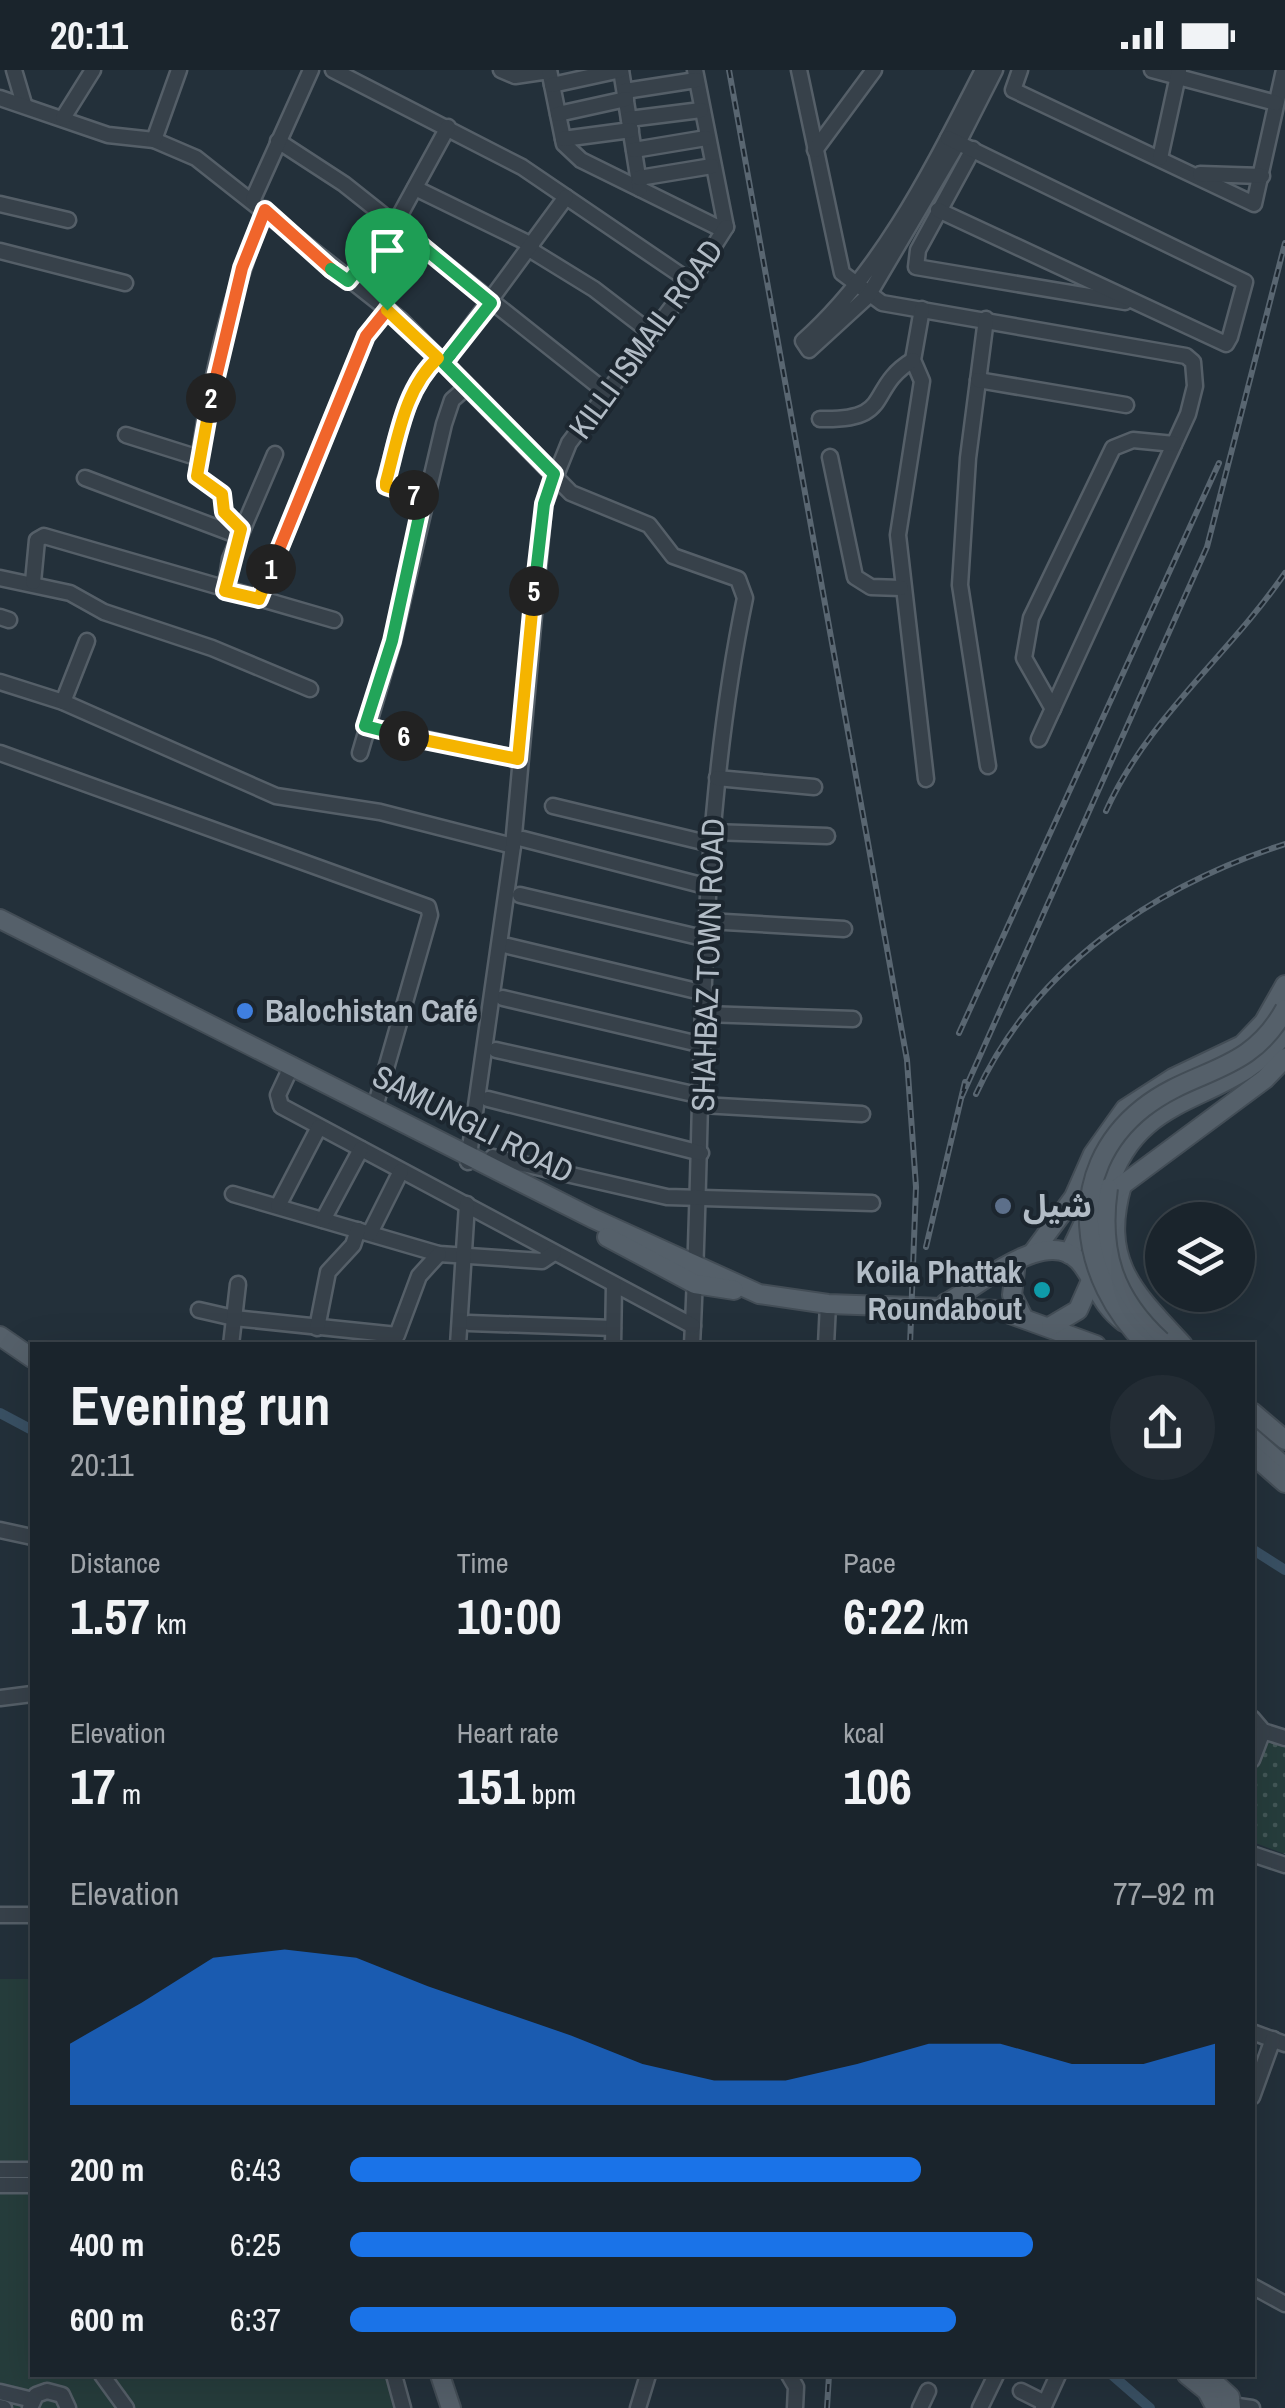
<!DOCTYPE html>
<meta charset="utf-8">
<style>
body{margin:0;font-family:"Archivo Narrow","Noto Sans Arabic",sans-serif;background:#232c34;color:#f1f3f6;height:100vh;display:flex;flex-direction:column;font-size:38px;white-space:nowrap}
*{box-sizing:border-box;margin:0}
p{font-size:32px;color:#9fa4a9}
.icon{flex:none;width:55px;height:55px;fill:none;stroke:currentColor;stroke-width:2;stroke-linecap:round;stroke-linejoin:round}
.map{position:relative;flex:1;overflow:hidden}
.side{position:absolute;left:30px;top:1272px;width:1225px;height:1035px;display:flex;flex-direction:column;background:#1a242c;border-radius:0px;box-shadow:0 10px 40px #0002,0 0 0 2px #384148}
.side>*{flex:none}
.fabs{position:absolute;left:1145px;top:1132px;display:grid;gap:20px}
.fabs a{display:grid;place-items:center;width:110px;height:110px;border-radius:50%;background:#1a242c;box-shadow:0 10px 40px #0002,0 0 0 2px #384148;font-size:50px}
.pin{position:absolute;display:grid;place-items:center;width:85px;height:85px;color:#fff;margin:-102px -42px;border-radius:50% 50% 50% 0;rotate:-45deg;box-shadow:0 0 10px #0007}
.pin .icon{rotate:45deg}
.km{position:absolute;width:50px;height:50px;margin:-25px;border-radius:50%;background:#222;color:#fff;font-size:28px;line-height:50px;text-align:center}
.round{display:grid;place-items:center;flex:none;width:105px;height:105px;border-radius:52px;background:#232c34}
.headline{display:flex;align-items:center;justify-content:space-between;height:170px;padding:0 40px}
h1{font-size:55px;font-weight:800;line-height:75px}
.stats{display:grid;grid-template-columns:repeat(3,1fr);gap:15px;height:170px;padding:10px 40px}
.stats div{display:grid;align-content:center}
.stats b{font-size:50px;font-weight:800}
.stats small{font-size:28px;font-weight:400}
.stats p{font-size:28px}
.chart{height:280px;padding:20px 40px}
.chart p{display:flex;justify-content:space-between}
.chart svg{width:100%;height:180px;margin-top:10px;fill:#1a73e8;opacity:.7}
ul{padding:0 40px;list-style:none;font-size:32px}
li{display:grid;grid-template-columns:160px 120px 1fr;align-items:center;height:75px}
li i{height:25px;border-radius:12px;background:#1a73e8}
.status{display:flex;justify-content:space-between;align-items:center;height:70px;padding:0 50px;background:#1a242c;direction:ltr}
.status svg{height:28px;fill:currentColor}
.map>svg:first-child{display:block}
.grass{fill:#263d3c}
.park{fill:url(#park-dots)}
.lines{fill:none;stroke-linecap:round;stroke-linejoin:round}
.canal{stroke:#395063;stroke-width:10}
.minor-casing{stroke:#555f68;stroke-width:19}
.major-casing{stroke:#434d56;stroke-width:22}
.minor{stroke:#37414a;stroke-width:14}
.major{stroke:#55606a;stroke-width:18}
.rail-casing{stroke:#596671;stroke-width:6}
.rail{stroke:#1c262f;stroke-width:2.5;stroke-dasharray:8;stroke-linecap:butt}
.major-bridge-casing{stroke:#434d56;stroke-width:22;stroke-linecap:butt}
.major-bridge{stroke:#55606a;stroke-width:18}
.split-1-casing{stroke:#fff;stroke-width:20}
.split-2-casing{stroke:#fff;stroke-width:20}
.split-3-casing{stroke:#fff;stroke-width:20}
.split-4-casing{stroke:#fff;stroke-width:20}
.split-5-casing{stroke:#fff;stroke-width:20}
.split-6-casing{stroke:#fff;stroke-width:20}
.split-7-casing{stroke:#fff;stroke-width:20}
.split-8-casing{stroke:#fff;stroke-width:20}
.split-1{stroke:#f0652b;stroke-width:12}
.split-2{stroke:#f5b400;stroke-width:12}
.split-3{stroke:#f0652b;stroke-width:12}
.split-4{stroke:#22a559;stroke-width:12}
.split-5{stroke:#22a559;stroke-width:12}
.split-6{stroke:#f5b400;stroke-width:12}
.split-7{stroke:#22a559;stroke-width:12}
.split-8{stroke:#f5b400;stroke-width:12}
.shop-dot{fill:#3f7fe0;stroke:#1c262f;stroke-width:4}
.service-dot{fill:#5c6f8a;stroke:#1c262f;stroke-width:4}
.culture-dot{fill:#0f9aa8;stroke:#1c262f;stroke-width:4}
.labels{text-anchor:middle;stroke-width:8;stroke-linejoin:round;paint-order:stroke}
.street-label{font-size:32px;fill:#b2bcc6;stroke:#1c262f}
.poi-label{font-size:32px;font-weight:bold;fill:#b2bcc6;stroke:#1c262f;text-anchor:start}
</style>
<div class="status"><b>20:11</b><svg viewBox="0 0 49 12"><path d="M0 12V9h3v3zM5 12V6h3v6zM10 12V3h3v9zM15 12V0h3v12zM26 1h20v11H26zM47 4h2v5h-2z"/></svg></div>
<div class="map">
<svg width="1285" height="2338" viewBox="0 0 1285 2338">
<defs>
<pattern id="park-dots" width="8" height="8" patternUnits="userSpaceOnUse" patternTransform="scale(2.5)"><rect width="8" height="8" fill="#263d3c"/><path d="M2 2h.1M6 6h.1" fill="none" stroke="#435757" stroke-width="1.8" stroke-linecap="round"/></pattern>
</defs>
<rect width="100%" height="100%" fill="#23303a"/>
<path class="grass" d="M0 1909H32V2305H390L396 2338H0Z"/>
<path class="park" d="M1263 1669 1285 1676V1784L1253 1772 1252 1700Z"/>
<g class="lines">
<g class="canal">
<path d="M0 1343 32 1360"/>
<path d="M1252 1479 1285 1500"/>
<path d="M1112 2305 1150 2338"/>
</g>
<defs>
<g id="minor">
<path d="M14 0 24 34"/>
<path d="M333 0 522 97 691 212"/>
<path d="M501 0 515 6 549 1"/>
<path d="M549 0 564 74 581 90 719 158 726 157 695 0"/>
<path d="M621 0 640 119"/>
<path d="M799 0 842 203 882 233 1186 286 1193 292 1195 316 1188 344 1039 669"/>
<path d="M983 0C934 95 884 199 803 271L809 280 868 226 958 73 995 0"/>
<path d="M1020 0 1013 20 1254 134 1284 0"/>
<path d="M1152 0 1276 33"/>
<path d="M552 15 621 0"/>
<path d="M625 21 696 10"/>
<path d="M0 28 108 65 154 70 196 88 401 250 571 423 649 455 673 486 738 509 745 528C694 773 705 1026 692 1275"/>
<path d="M558 44 626 29"/>
<path d="M63 48 93 0"/>
<path d="M629 49 701 40"/>
<path d="M563 69 631 60"/>
<path d="M154 70 179 0"/>
<path d="M278 71 344 114 606 322"/>
<path d="M973 79 918 180 916 197 1125 232"/>
<path d="M634 80 706 68"/>
<path d="M815 80 874 0"/>
<path d="M1160 88 1179 1"/>
<path d="M1200 104 1262 106"/>
<path d="M639 108 712 96"/>
<path d="M415 118 532 175"/>
<path d="M253 129 311 0"/>
<path d="M0 134 68 150"/>
<path d="M938 140 1226 274 1230 267 1245 212 948 68"/>
<path d="M529 179 594 219 650 262"/>
<path d="M0 181 125 213"/>
<path d="M348 211 395 154 448 57"/>
<path d="M922 239 913 290 922 311 898 465 926 709"/>
<path d="M986 249 968 388 960 515 988 696"/>
<path d="M444 293 566 127"/>
<path d="M978 310 1126 335"/>
<path d="M820 349C896 351 865 319 913 290"/>
<path d="M126 365 199 388"/>
<path d="M830 387 855 507 871 517 901 518"/>
<path d="M85 408 239 466"/>
<path d="M423 428 389 418 385 412C398 370 404 319 439 288"/>
<path d="M241 459 224 442 222 424 197 406C208 316 231 224 265 139"/>
<path d="M0 508 70 523 104 542 212 578 310 619"/>
<path d="M33 512 37 470 44 466 334 550"/>
<path d="M225 521 230 489 275 384"/>
<path d="M259 529 366 266 387 239"/>
<path d="M0 547 9 550"/>
<path d="M0 612 63 632 276 726 380 742 513 776"/>
<path d="M63 632 87 571"/>
<path d="M1053 639 1024 588 1031 548 1113 378 1133 370 1174 374"/>
<path d="M365 656 518 689"/>
<path d="M0 683 428 837 430 845 375 1037"/>
<path d="M360 683 393 571 444 354 452 330 467 317"/>
<path d="M717 708 814 717"/>
<path d="M553 736 711 774"/>
<path d="M711 762 827 766"/>
<path d="M523 769 709 817"/>
<path d="M520 825 707 869"/>
<path d="M708 851 844 859"/>
<path d="M508 876 705 923"/>
<path d="M503 928 703 975"/>
<path d="M704 944 853 949"/>
<path d="M496 980 702 1026"/>
<path d="M292 995 278 1025 281 1036 693 1256"/>
<path d="M488 1029 701 1083"/>
<path d="M702 1035 862 1044"/>
<path d="M493 1087 667 1127 872 1133"/>
<path d="M468 1092 513 776 544 435 569 373 691 212 726 157"/>
<path d="M233 1124 439 1184 542 1191 554 1183"/>
<path d="M278 1136 319 1057"/>
<path d="M323 1150 361 1079"/>
<path d="M370 1163 401 1101"/>
<path d="M199 1240 234 1248 397 1265 419 1206 439 1184"/>
<path d="M469 1253 613 1258"/>
<path d="M317 1258 328 1202 353 1175 358 1160"/>
<path d="M231 1275 238 1214"/>
<path d="M458 1275 467 1134"/>
<path d="M613 1275 614 1215"/>
<path d="M826 1275 828 1234"/>
<path d="M0 1460 32 1467"/>
<path d="M0 1628 32 1624"/>
<path d="M1252 1648 1263 1661 1285 1668"/>
<path d="M1252 1690 1263 1661"/>
<path d="M1252 1784 1285 1795"/>
<path d="M0 1845H32"/>
<path d="M1252 1962 1285 1974"/>
<path d="M1252 2027 1273 1969"/>
<path d="M0 2100H32"/>
<path d="M0 2115H32"/>
<path d="M1252 2216 1285 2234"/>
<path d="M102 2305 126 2338"/>
<path d="M394 2305 403 2338"/>
<path d="M789 2305 796 2317 795 2338"/>
<path d="M1021 2321 1045 2333"/>
<path d="M0 2322 33 2330"/>
<path d="M1224 2334 1252 2338"/>
<path d="M0 2337 4 2338"/>
<path d="M30 2338 36 2325 47 2321 62 2325 68 2338"/>
<path d="M638 2338 648 2305"/>
<path d="M920 2338 928 2321"/>
<path d="M980 2338 996 2305"/>
<path d="M1043 2338 1058 2305"/>
</g>
<g id="major">
<path d="M0 849 592 1148 759 1224 828 1234 999 1240 1096 1275"/>
<path d="M1122 1115C1100 1192 1134 1222 1183 1275"/>
<path d="M1108 1118C1140 1013 1232 1038 1285 962"/>
<path d="M607 1167 695 1214 734 1220"/>
<path d="M1034 1181 1074 1127 1093 1084 1125 1039 1173 1008 1242 975 1264 952 1285 915"/>
<path d="M1069 1184 1087 1146 1102 1130 1265 1009 1285 988"/>
<path d="M1016 1192 1012 1225 1022 1245"/>
<path d="M946 1233C981 1216 1050 1150 1083 1196 1098 1217 1102 1236 1124 1252"/>
<path d="M1051 1256 1078 1240 1090 1213"/>
<path d="M0 1266 32 1288"/>
<path d="M1252 1342 1285 1370"/>
<path d="M1252 1368 1285 1397"/>
<path d="M1252 1384 1285 1413"/>
<path d="M440 2305 451 2338"/>
<path d="M1187 2305 1207 2321 1216 2338"/>
<path d="M1206 2305 1230 2327 1231 2338"/>
</g>
</defs>
<use href="#minor" class="minor-casing"/>
<use href="#major" class="major-casing"/>
<use href="#minor" class="minor"/>
<use href="#major" class="major"/>
<defs>
<g id="rail">
<path d="M729 0 907 990 916 1117 910 1275"/>
<path d="M1106 741C1147 649 1229 585 1285 503"/>
<path d="M959 963 1219 393"/>
<path d="M976 1024C1035 896 1155 816 1285 774"/>
<path d="M962 1026 1207 477 1285 173"/>
<path d="M926 1177 965 1012"/>
<path d="M827 2338 829 2305"/>
</g>
</defs>
<use href="#rail" class="rail-casing"/>
<use href="#rail" class="rail"/>
<defs>
<g id="major-bridge">
<path d="M1108 1118C1099 1181 1113 1227 1161 1271"/>
<path d="M1147 1275C1079 1210 1062 1102 1143 1038 1195 997 1249 1005 1285 939"/>
</g>
</defs>
<use href="#major-bridge" class="major-bridge-casing"/>
<use href="#major-bridge" class="major-bridge"/>
</g>
<g class="lines">
<defs>
<path id="split-1" d="M271 499 366 266 387 240"/>
<path id="split-2" d="M211 328 197 406 222 424 224 442 241 459 225 521 259 529 271 499"/>
<path id="split-3" d="M211 328 242 198 265 140 331 199"/>
<path id="split-4" d="M331 199 348 211 395 154 491 233 450 285"/>
<path id="split-5" d="M450 285 444 293 554 404 544 434 534 521"/>
<path id="split-6" d="M404 666 518 689 534 521"/>
<path id="split-7" d="M404 666 365 656 392 571 423 428 414 425"/>
<path id="split-8" d="M387 240 438 288C404 319 398 369 386 412V416L414 425"/>
</defs>
<use href="#split-1" class="split-1-casing"/>
<use href="#split-2" class="split-2-casing"/>
<use href="#split-3" class="split-3-casing"/>
<use href="#split-4" class="split-4-casing"/>
<use href="#split-5" class="split-5-casing"/>
<use href="#split-6" class="split-6-casing"/>
<use href="#split-7" class="split-7-casing"/>
<use href="#split-8" class="split-8-casing"/>
<use href="#split-1" class="split-1"/>
<use href="#split-2" class="split-2"/>
<use href="#split-3" class="split-3"/>
<use href="#split-4" class="split-4"/>
<use href="#split-5" class="split-5"/>
<use href="#split-6" class="split-6"/>
<use href="#split-7" class="split-7"/>
<use href="#split-8" class="split-8"/>
</g>
<circle class="shop-dot" cx="245" cy="941" r="10"/>
<circle class="service-dot" cx="1003" cy="1136" r="10"/>
<circle class="culture-dot" cx="1042" cy="1220" r="10"/>
<g class="labels">
<g class="street-label">
<text transform="translate(646 269) rotate(-54)" y="11">KILLI ISMAIL ROAD</text>
<text transform="translate(708 895) rotate(-88)" y="11">SHAHBAZ TOWN ROAD</text>
<text transform="translate(473 1054) rotate(27)" y="11">SAMUNGLI ROAD</text>
</g>
<g class="poi-label">
<text x="265" y="952">Balochistan Café</text>
<text x="1023" y="1147">شیل</text>
<text x="1022" y="1213" text-anchor="end">Koila Phattak<tspan x="1022" dy="37">Roundabout</tspan></text>
</g>
</g>
</svg>
<div class="fabs">
<a><svg class="icon" aria-label="layers" viewBox="0 0 24 24"><path d="M12 4l9 5-9 5-9-5zM3 14l9 5 9-5"/></svg></a>
</div>
<div class="pin" style="left:387px;top:240px;background:#1e9e55"><svg class="icon" aria-label="arrive" viewBox="0 0 24 24"><path d="M6 21V4h12l-3 4 3 4H6"/></svg></div>
<b class="km" style="left:271px;top:499px">1</b>
<b class="km" style="left:211px;top:328px">2</b>
<b class="km" style="left:534px;top:521px">5</b>
<b class="km" style="left:404px;top:666px">6</b>
<b class="km" style="left:414px;top:425px">7</b>
<section class="side">
<div class="headline"><div><h1>Evening run</h1><p>20:11</p></div><a class="round"><svg class="icon" aria-label="share" viewBox="0 0 24 24"><path d="M12 15V3M7 8l5-5 5 5M5 13v7h14v-7"/></svg></a></div>
<div class="stats">
<div><p>Distance</p><b>1.57<small> km</small></b></div>
<div><p>Time</p><b>10:00</b></div>
<div><p>Pace</p><b>6:22<small> /km</small></b></div>
</div>
<div class="stats">
<div><p>Elevation</p><b>17<small> m</small></b></div>
<div><p>Heart rate</p><b>151<small> bpm</small></b></div>
<div><p>kcal</p><b>106</b></div>
</div>
<div class="chart"><p><span>Elevation</span>77–92 m</p>
<svg viewBox="0 0 160 44" preserveAspectRatio="none"><path d="M0 44V29L10 19L20 8L30 6L40 8L50 15L60 21L70 27L80 34L90 38L100 38L110 34L120 29L130 29L140 34L150 34L160 29V44z"/></svg>
</div>
<ul>
<li><b>200 m</b>6:43<i style="width:66%"></i></li>
<li><b>400 m</b>6:25<i style="width:79%"></i></li>
<li><b>600 m</b>6:37<i style="width:70%"></i></li>
</ul>
</section>
</div>
